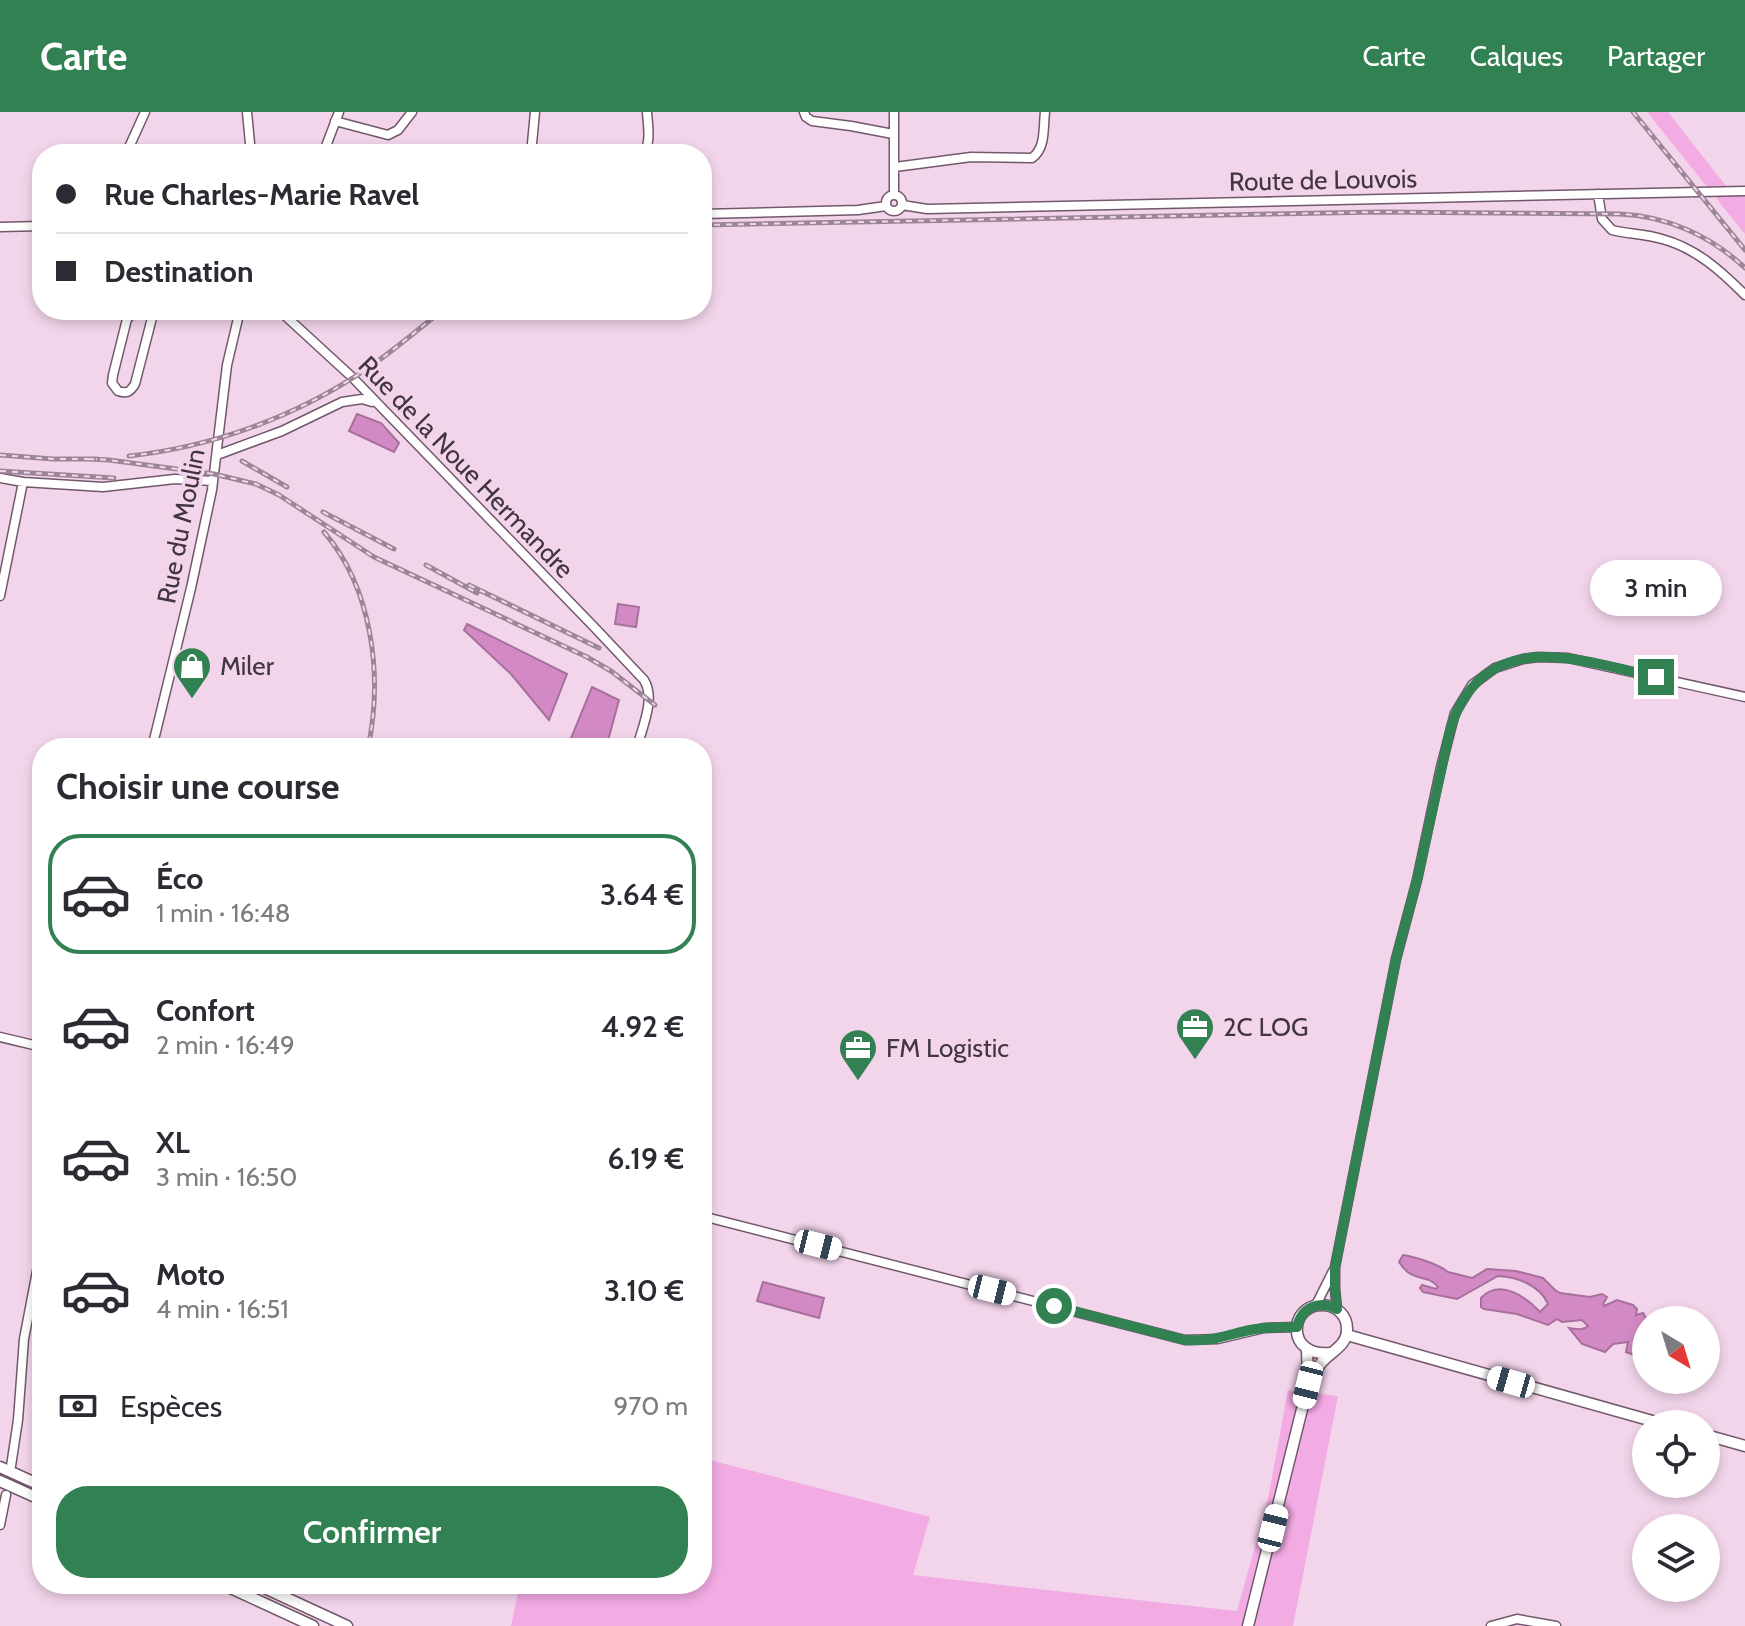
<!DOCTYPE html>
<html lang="fr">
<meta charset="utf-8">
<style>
body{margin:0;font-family:Cabin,sans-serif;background:#f7f7f7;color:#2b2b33;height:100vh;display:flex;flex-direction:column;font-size:30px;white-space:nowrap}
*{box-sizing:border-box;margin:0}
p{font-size:26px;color:#7c7c81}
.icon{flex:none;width:44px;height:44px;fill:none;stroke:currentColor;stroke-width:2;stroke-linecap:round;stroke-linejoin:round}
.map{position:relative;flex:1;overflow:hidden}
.sheet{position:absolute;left:32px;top:626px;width:680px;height:856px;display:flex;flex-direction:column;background:#fff;border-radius:32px;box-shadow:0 4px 12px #0003}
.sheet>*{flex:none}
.hud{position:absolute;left:32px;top:32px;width:680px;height:176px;border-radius:32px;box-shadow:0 4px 12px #0003;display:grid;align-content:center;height:176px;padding:0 24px;background:#fff}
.needle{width:52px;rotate:142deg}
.controls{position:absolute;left:1632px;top:1194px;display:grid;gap:16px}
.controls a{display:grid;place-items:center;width:88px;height:88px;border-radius:50%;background:#fff;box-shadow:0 4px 12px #0003;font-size:40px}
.end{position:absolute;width:36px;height:36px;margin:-18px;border:10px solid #318152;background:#fff;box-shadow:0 0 0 4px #fff}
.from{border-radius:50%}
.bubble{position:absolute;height:56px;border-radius:28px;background:#fff;box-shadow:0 4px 12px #0003;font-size:26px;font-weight:600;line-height:56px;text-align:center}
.car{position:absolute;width:24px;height:48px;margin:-24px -12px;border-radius:10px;box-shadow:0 0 6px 2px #0007;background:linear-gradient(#fff 24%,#345 0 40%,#fff 0 76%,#345 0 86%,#fff 0)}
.hud b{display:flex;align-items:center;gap:28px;height:76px;font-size:30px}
.hud b+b{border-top:2px solid #e1e1e2}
.hud i{width:20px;height:20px;background:#2b2b33}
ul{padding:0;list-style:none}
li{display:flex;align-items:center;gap:24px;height:120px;margin:0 16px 12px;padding:0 8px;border:4px solid transparent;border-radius:32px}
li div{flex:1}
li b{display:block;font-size:30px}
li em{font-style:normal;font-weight:600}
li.active{border-color:#318152}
li>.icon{width:72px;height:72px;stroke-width:1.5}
h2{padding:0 24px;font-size:36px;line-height:96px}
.pay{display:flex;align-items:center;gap:20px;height:88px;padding:0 24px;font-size:30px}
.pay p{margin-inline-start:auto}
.primary-button{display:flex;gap:16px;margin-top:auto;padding:16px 24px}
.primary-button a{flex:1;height:92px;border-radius:32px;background:#318152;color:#fff;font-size:32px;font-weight:600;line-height:92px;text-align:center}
header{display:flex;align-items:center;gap:48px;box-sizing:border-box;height:112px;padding:0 40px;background:#318152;color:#fff}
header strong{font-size:38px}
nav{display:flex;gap:44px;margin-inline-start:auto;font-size:28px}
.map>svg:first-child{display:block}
.green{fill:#f3abe4}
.water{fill:#d38ac4;stroke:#a7709c;stroke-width:2}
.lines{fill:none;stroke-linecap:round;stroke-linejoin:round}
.minor-casing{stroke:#71586c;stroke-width:11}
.major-casing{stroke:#71586c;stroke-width:13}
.minor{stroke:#fff;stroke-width:8}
.major{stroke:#fff;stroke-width:10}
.rail-casing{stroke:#9b8696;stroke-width:5}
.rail{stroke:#f3d5eb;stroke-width:2;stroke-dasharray:6;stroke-linecap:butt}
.route{stroke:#318152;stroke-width:10}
.labels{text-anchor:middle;stroke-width:7;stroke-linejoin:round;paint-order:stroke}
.street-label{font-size:26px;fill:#41353e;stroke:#f3d5eb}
.poi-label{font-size:26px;fill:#41353e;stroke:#f3d5eb;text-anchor:start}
</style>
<header>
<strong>Carte</strong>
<nav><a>Carte</a><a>Calques</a><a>Partager</a></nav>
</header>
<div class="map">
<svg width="1745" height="1514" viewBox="0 0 1745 1514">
<rect width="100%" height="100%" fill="#f3d5eb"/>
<path class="green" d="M1647 0H1668L1726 74H1745V122Z
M1288 1278 1338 1284 1293 1514H511L520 1472H702V1346L930 1405 913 1463 1237 1499 1267 1392Z"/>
<path class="water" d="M357 302 381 311 399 331 394 340 349 319Z
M618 492 639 495 636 515 615 512Z
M467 512 567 562 549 608 511 562 464 518Z
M592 575 619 588 606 636H567Z
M1403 1143C1416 1145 1438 1152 1448 1160L1472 1166 1487 1157 1516 1159 1543 1166 1555 1178 1560 1181 1590 1185 1602 1182 1607 1185 1603 1192 1604 1194 1617 1188 1633 1193 1637 1197 1636 1203 1643 1201 1647 1208 1646 1217 1638 1222V1225L1641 1226 1646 1222V1242L1634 1243 1626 1240 1628 1230 1613 1232 1605 1240 1582 1232 1569 1216C1576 1217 1583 1219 1588 1214L1582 1208 1562 1210 1557 1207 1548 1213 1517 1202 1484 1197 1481 1195V1186C1500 1166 1526 1185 1540 1200L1548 1192C1540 1173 1517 1165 1498 1164L1457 1187 1423 1180 1420 1176 1422 1173 1436 1177 1438 1175C1426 1160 1414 1173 1399 1150Z
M763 1170 824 1186 819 1206 757 1189Z"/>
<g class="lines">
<g class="minor-casing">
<path id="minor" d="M247 0 251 42
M804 0 806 5 812 9 851 14 893 22
M894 0V82
M335 9 388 23 398 18 412 0
M126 42 145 0
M323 42 339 0
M531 42 535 0
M644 42C651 29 648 14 647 0
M895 55 971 45 1032 46C1046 36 1043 16 1045 0
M1598 82 1602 107 1612 118C1628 122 1645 122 1662 127 1696 136 1721 159 1745 183
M886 91a8 8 0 1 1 16 0a8 8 0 1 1-16 0Z
M902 93 927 97 1745 79
M702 102 858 98 886 94
M0 115 42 114
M279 198 353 266 596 517 644 568C656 587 642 615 637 636
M153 202 135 199 127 207 113 263 112 271 118 279C127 282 130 280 135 272L153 202 154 198
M217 343 282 319 342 290 362 287 372 290
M0 366 23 370 103 375 175 367 213 369
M0 484 23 370
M152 636 191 476 212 378 227 253 240 198
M0 925 42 935
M702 1104 1185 1228 1218 1227 1264 1216 1297 1215
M1316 1193 1333 1159
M1337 1197 1335 1177V1155L1396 847 1417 768 1441 655 1455 601 1472 573 1495 556 1523 547 1538 545 1568 546 1745 585
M11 1354 18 1308 24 1227 42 1133
M0 1413 6 1383
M1491 1514 1517 1507 1556 1514"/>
</g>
<g class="major-casing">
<path id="major" d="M1347 1223 1663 1312
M1307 1237 1308 1271
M1706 1323 1745 1334
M0 1355 42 1374
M0 1369 42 1388
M222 1472 313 1514
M256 1472 347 1514
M1248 1514 1308 1273C1312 1266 1316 1258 1321 1251 1330 1240 1347 1234 1347 1218 1348 1187 1301 1184 1297 1214 1295 1234 1312 1243 1330 1241"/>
</g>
<use href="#minor" class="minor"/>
<use href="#major" class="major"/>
<g class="rail-casing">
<path id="rail" d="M1633 0 1745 138
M702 113 1379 100 1620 102C1667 104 1711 124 1745 156
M0 343 53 347H97
M129 344C212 335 295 305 365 258 392 240 417 218 443 198
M88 347 109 348 214 362 256 372 279 383 374 445 587 545 611 559 655 593
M242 349 287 375
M0 359 114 366
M323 400 394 437
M324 420C373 477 383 565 368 636
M426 453 477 481
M469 473 599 536"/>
</g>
<use href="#rail" class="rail"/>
</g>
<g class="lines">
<path class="route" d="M1054 1194 1185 1228C1211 1230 1226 1223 1250 1218 1266 1215 1282 1215 1297 1215 1302 1195 1319 1188 1337 1197L1335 1177V1155L1396 847 1417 768 1451 614C1487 513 1578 548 1656 565"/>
</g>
<defs>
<g id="shop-pin" transform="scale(2)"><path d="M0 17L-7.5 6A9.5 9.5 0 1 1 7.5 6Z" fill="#318152" stroke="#f3d5eb"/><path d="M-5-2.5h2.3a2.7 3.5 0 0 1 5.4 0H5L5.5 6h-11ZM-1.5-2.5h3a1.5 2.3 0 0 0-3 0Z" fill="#fff"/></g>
<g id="office-pin" transform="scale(2)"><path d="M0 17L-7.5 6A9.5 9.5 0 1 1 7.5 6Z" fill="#318152" stroke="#f3d5eb"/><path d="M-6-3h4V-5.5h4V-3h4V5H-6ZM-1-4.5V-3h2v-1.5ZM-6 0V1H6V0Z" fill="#fff"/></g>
</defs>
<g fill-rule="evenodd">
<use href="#shop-pin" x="192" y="554"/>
<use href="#office-pin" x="1195" y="915"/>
<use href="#office-pin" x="858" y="936"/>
</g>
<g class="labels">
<g class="street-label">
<text transform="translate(1323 68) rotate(-1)" y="9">Route de Louvois</text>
<text transform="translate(466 355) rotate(46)" y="9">Rue de la Noue Hermandre</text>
<text transform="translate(181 414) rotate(-79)" y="9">Rue du Moulin</text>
</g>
<g class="poi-label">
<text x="220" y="563">Miler</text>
<text x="1223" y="924">2C LOG</text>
<text x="886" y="945">FM Logistic</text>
</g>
</g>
</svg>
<div class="controls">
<a><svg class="needle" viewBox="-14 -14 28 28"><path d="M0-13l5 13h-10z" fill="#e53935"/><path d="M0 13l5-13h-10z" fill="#7c7c81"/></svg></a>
<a><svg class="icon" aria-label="locate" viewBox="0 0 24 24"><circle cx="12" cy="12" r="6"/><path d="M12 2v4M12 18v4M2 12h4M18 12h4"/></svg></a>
<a><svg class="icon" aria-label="layers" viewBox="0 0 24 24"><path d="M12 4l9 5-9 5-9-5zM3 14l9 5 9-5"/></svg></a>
</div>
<i class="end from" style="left:1054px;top:1194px"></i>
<i class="end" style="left:1656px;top:565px"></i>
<div class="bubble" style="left:1590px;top:448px;width:132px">3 min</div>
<i class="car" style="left:818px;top:1133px;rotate:104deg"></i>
<i class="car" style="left:992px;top:1178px;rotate:104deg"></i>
<i class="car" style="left:1511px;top:1270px;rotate:286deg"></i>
<i class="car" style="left:1308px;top:1273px;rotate:194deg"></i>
<i class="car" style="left:1273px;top:1416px;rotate:14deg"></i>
<div class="hud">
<b><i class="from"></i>Rue Charles-Marie Ravel</b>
<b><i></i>Destination</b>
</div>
<section class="sheet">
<h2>Choisir une course</h2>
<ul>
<li class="active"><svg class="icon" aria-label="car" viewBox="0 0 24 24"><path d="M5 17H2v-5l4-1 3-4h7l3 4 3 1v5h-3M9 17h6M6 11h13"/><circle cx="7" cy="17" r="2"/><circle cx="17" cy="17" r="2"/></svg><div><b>Éco</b><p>1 min · 16:48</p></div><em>3.64 €</em></li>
<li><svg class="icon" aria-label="car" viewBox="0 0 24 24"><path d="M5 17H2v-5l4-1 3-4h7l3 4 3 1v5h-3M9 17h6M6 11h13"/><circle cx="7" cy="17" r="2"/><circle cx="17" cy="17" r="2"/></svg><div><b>Confort</b><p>2 min · 16:49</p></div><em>4.92 €</em></li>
<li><svg class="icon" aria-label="car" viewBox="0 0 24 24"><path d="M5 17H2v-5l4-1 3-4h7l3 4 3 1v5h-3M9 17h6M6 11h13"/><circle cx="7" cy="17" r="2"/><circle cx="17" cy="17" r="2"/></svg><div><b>XL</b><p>3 min · 16:50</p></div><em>6.19 €</em></li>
<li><svg class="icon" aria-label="car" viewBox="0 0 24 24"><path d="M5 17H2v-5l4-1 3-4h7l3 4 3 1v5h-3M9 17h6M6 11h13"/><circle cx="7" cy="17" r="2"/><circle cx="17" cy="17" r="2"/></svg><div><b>Moto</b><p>4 min · 16:51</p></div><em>3.10 €</em></li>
</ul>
<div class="pay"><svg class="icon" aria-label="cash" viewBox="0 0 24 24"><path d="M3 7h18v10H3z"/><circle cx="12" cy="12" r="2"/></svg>Espèces<p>970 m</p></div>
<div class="primary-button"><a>Confirmer</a></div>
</section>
</div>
